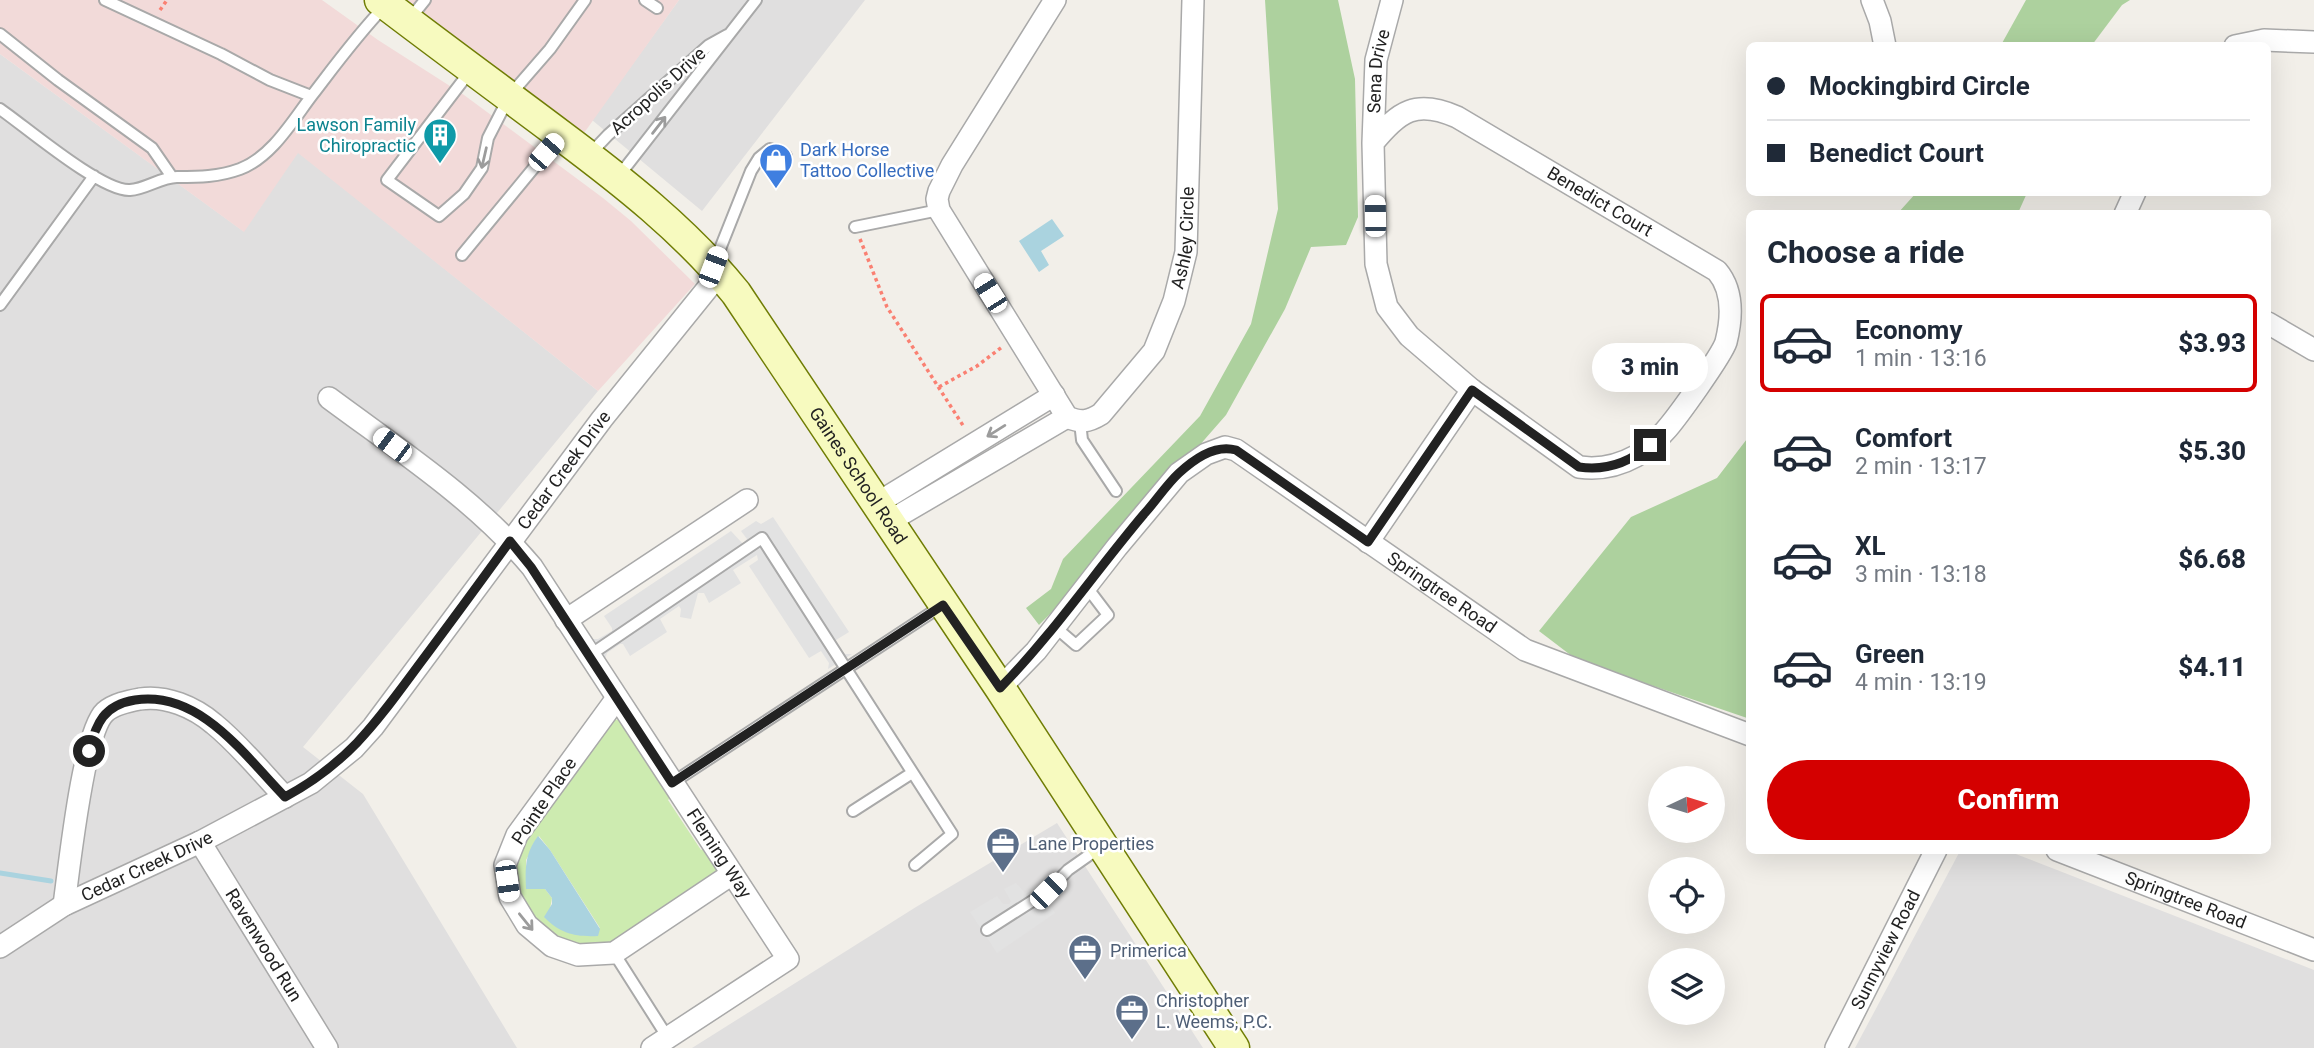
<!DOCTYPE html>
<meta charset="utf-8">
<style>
body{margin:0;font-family:Roboto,sans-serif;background:#f2f2f3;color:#1f2937;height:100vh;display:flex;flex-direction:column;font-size:26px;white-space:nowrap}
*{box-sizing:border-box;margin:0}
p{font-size:23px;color:#747a83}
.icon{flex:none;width:38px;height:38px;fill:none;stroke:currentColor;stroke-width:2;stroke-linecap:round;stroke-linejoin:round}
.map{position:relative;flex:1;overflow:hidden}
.side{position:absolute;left:1746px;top:210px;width:525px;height:644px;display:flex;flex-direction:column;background:#fff;border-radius:10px;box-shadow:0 7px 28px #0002}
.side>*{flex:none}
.hud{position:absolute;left:1746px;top:42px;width:525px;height:154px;border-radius:10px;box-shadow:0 7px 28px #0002;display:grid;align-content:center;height:154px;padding:0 21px;background:#fff}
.needle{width:46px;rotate:86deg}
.tools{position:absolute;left:1648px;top:766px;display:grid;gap:14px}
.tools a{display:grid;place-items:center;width:77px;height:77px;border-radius:50%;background:#fff;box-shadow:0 7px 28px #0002;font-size:35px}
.end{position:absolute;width:32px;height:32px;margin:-16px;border:9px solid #222;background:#fff;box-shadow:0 0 0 4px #fff}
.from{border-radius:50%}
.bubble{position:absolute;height:49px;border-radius:24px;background:#fff;box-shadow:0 7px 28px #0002;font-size:23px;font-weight:800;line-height:49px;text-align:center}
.car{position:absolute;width:21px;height:42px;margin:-21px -10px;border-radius:9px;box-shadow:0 0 5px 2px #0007;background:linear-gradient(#fff 24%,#345 0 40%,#fff 0 76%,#345 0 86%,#fff 0)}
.hud b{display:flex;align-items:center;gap:24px;height:66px;font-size:26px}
.hud b+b{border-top:2px solid #e0e1e3}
.hud i{width:18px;height:18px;background:#1f2937}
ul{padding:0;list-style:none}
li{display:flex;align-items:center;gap:21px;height:98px;margin:0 14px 10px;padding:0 7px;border:4px solid transparent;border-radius:10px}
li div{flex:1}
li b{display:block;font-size:26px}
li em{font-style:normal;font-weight:800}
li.current{border-color:#d40000}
li>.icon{width:63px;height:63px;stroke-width:1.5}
h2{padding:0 21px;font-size:32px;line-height:84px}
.primary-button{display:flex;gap:14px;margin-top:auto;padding:14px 21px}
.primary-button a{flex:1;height:80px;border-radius:42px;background:#d40000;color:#fff;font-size:28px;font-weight:800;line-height:80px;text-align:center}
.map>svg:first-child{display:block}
.residential{fill:#e0dfdf}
.commercial{fill:#f2dad9}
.grass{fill:#cdebb0;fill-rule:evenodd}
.forest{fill:#add19e}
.parking{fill:#e2e2e2}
.water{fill:#aad3df}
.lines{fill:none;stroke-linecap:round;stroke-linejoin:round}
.stream{stroke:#aad3df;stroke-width:5}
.service-casing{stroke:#a9a9a9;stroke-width:14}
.minor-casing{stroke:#a9a9a9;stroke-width:24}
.secondary-casing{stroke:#707d05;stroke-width:33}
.path{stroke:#fa8072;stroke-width:3.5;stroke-dasharray:3.5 3.5;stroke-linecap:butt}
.service{stroke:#fff;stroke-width:10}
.minor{stroke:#fff;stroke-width:21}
.secondary{stroke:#f7fabf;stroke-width:30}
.oneway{stroke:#9c9c9c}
.route{stroke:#222;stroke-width:9}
.labels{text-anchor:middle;stroke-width:5;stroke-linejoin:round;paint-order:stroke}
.street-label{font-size:18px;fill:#222;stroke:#fff}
.culture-label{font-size:18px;fill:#0d838f;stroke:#fff;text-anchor:end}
.shop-label{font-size:18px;fill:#366cbe;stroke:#fff;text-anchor:start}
.service-label{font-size:18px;fill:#4e5e75;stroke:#fff;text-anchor:start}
</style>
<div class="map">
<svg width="2314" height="1048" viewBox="0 0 2314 1048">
<rect width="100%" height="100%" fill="#f2efe9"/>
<path class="residential" d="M679 0H865L702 211 592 120Z
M0 54 243 231 298 152 598 391 303 747 363 794 517 1048H0Z
M1057 823 1203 1048H692L916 907Z
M1960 851H2008L2314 970V1048H1855Z"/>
<path class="commercial" d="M0 0H322L378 40 464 95 603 198 631 221 695 284 598 391 298 153 244 232 0 54Z
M406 0H679L584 133Z"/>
<path class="grass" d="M614 719 621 721 671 797 668 800 701 850 705 848 719 871 623 940 601 948 558 942 522 906 514 869 519 845ZM539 836 550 850 600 928 550 909 552 898 545 889H526V860Z"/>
<path class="forest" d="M1265 0H1338L1355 79 1358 217 1346 245 1311 247 1285 309 1226 415 1067 597 1039 625 1026 608 1051 589 1063 559 1200 416 1251 324 1278 209Z
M2026 0H2130L2122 5 2092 45H2001Z
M1916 193V192L2027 193 2018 213H1898Z
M1750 435V719L1577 660 1539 631 1631 517 1717 478Z"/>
<path class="parking" d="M773 517 849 632 836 640V643L845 654H852L828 669 829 663 821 651 809 658 749 566 758 560 757 555 733 570 741 583 709 603 704 593H698L691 619 680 617 681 609 679 606 660 619 667 632 630 656 623 644H620L607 653 604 662 592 639H598L612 631V628L604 616 731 531 743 544 747 539 741 531 756 521 761 524Z
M1016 883 1025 893 1039 884 1055 913 997 953 970 912 997 896 1003 904H1009L1011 901 1004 889Z"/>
<path class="water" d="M1052 219 1064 236 1041 251 1049 265 1039 272 1019 241Z
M538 836 550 850 600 929 598 936C575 937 561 934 544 917L552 904V898L545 889H526C525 869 525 853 538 836Z"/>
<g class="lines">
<path class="stream" d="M0 873 51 881"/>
<g class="service-casing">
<path id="service" d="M105 0 221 54 270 80 311 96
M645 0 657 8
M409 20 425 0
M0 34 58 80 152 148 172 177
M471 70 387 180 439 216 464 194 482 168 488 138 510 95 550 49 585 0
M0 109C26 127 102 192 130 190 146 189 161 177 177 177 199 177 218 177 240 169 272 157 293 120 313 94 336 64 358 34 384 7
M589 155 608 135 709 45 727 35
M618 177 756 0
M855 227 939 210
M462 255 560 136
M714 264 751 171 759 158 770 149 786 156
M0 305 94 176
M1080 422 1082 440 1116 491
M1055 627 1076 645 1108 615 1086 586
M590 655 762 538 952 834 915 865
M672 783 943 605
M853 811 912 773
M987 930 1048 891 1068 870 1102 846
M614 953 668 1038"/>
</g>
<g class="minor-casing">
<g id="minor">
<path id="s1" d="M1055 0 952 165 939 191 937 199 939 210 1067 417C1081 423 1088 422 1101 414L1154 351 1174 301 1186 252 1193 0"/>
<path d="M1872 0 1880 21 1885 46"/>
<path d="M2235 46 2264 40 2314 42"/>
<path id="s2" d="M1373 143C1399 111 1416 99 1457 117L1717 271C1734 291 1732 318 1726 342 1722 355 1676 419 1665 431 1657 440 1646 451 1636 456 1618 466 1600 470 1579 467L1472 390 1409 336 1387 307 1376 264 1373 143 1376 60 1392 0"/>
<path d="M2125 214 2135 192"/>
<path d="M2268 323 2314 350"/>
<path id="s3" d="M329 398C399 450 476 500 532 567L788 959 652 1048"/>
<path d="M876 504 1054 395"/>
<path d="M888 522 1067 417"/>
<path d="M1368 542 1472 390"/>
<path d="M566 620 747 500"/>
<path id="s4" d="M1000 688 1036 651 1117 547 1179 473 1206 454 1225 447 1236 450 1525 650 1750 735"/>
<path d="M617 698 517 835 505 865 510 897 527 925 552 946 578 955 614 953 732 874"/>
<path id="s5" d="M200 842 327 1048"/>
<path id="s6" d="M2057 850 2314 950"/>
<path d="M64 905C69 870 83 732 105 712 114 704 129 701 140 699 166 695 194 707 214 724 240 745 262 773 285 797"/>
<path id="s7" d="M0 947 64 905 200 842 311 783 354 748 373 727 602 419 720 273"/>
<path id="s8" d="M1836 1048 1936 850"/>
</g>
</g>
<g class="secondary-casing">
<g id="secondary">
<path id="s9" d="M380 0C439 45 499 89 559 134 622 181 686 231 736 293L1000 688 1234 1048"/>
</g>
</g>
<path class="path" d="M160 10 167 0
M860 239 887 307 964 427
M939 387 977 366 1002 347"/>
<use href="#service" class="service"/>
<use href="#minor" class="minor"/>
<use href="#secondary" class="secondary"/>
</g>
<defs><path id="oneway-shaft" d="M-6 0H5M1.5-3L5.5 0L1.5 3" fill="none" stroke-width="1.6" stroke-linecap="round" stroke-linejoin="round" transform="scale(1.75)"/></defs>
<g class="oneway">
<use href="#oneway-shaft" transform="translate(659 125) rotate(-52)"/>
<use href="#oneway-shaft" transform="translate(484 158) rotate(103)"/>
<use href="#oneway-shaft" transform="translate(996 431) rotate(148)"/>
<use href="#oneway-shaft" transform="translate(526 922) rotate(51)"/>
</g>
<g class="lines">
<path class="route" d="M89 751C96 723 104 705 135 700 200 690 245 756 285 797 350 762 378 720 421 662 451 622 481 581 510 541L531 567 672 783 943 605 1000 688C1053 634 1095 572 1144 514 1156 501 1166 485 1179 473 1194 459 1215 444 1236 450L1368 542 1472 390 1579 467C1606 471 1630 462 1650 445"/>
</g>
<defs>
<g id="building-pin" transform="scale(1.75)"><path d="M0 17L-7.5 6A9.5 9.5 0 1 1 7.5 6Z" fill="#0f9aa8" stroke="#fff"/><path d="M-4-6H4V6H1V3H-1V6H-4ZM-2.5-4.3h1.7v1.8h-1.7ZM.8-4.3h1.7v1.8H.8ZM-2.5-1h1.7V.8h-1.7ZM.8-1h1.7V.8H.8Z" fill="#fff"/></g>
<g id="shop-pin" transform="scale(1.75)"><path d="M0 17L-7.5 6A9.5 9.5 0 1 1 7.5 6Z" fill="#3f7fe0" stroke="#fff"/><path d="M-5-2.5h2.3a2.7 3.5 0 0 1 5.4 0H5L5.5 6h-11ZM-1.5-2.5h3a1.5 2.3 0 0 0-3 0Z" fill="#fff"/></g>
<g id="office-pin" transform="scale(1.75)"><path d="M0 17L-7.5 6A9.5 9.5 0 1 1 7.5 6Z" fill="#5c6f8a" stroke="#fff"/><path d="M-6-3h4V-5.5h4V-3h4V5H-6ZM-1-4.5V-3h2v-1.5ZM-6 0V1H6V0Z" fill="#fff"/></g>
</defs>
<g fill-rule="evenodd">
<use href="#building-pin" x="440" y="135"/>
<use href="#shop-pin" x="776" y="160"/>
<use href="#office-pin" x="1003" y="844"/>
<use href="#office-pin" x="1085" y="951"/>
<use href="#office-pin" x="1132" y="1011"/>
</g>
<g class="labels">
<g class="street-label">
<text dy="6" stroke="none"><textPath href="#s2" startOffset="1169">Sena Drive</textPath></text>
<text transform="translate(658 91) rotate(-42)" y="6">Acropolis Drive</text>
<text dy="6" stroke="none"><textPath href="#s2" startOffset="264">Benedict Court</textPath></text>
<text dy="6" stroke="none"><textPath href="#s1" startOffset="723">Ashley Circle</textPath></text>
<text dy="6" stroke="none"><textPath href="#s7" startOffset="756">Cedar Creek Drive</textPath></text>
<text dy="6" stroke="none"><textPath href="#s9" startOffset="682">Gaines School Road</textPath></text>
<text dy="6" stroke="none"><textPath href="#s4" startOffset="595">Springtree Road</textPath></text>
<text transform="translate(544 801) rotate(-56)" y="6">Pointe Place</text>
<text dy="6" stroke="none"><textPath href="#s3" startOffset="607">Fleming Way</textPath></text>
<text dy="6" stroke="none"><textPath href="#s7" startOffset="168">Cedar Creek Drive</textPath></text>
<text dy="6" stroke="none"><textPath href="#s6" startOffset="138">Springtree Road</textPath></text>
<text dy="6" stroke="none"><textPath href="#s5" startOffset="121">Ravenwood Run</textPath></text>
<text dy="6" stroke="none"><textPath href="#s8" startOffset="110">Sunnyview Road</textPath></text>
</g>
<g class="culture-label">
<text x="416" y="131">Lawson Family<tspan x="416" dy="21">Chiropractic</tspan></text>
</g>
<g class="shop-label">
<text x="800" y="156">Dark Horse<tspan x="800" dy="21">Tattoo Collective</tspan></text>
</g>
<g class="service-label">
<text x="1028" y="850">Lane Properties</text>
<text x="1110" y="957">Primerica</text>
<text x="1156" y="1007">Christopher<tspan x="1156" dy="21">L. Weems, P.C.</tspan></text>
</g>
</g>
</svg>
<div class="tools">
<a><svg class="needle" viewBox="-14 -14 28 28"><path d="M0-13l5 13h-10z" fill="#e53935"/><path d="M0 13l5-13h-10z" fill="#747a83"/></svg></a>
<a><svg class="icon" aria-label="locate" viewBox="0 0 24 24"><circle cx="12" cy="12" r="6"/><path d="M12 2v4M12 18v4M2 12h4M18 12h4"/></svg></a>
<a><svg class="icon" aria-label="layers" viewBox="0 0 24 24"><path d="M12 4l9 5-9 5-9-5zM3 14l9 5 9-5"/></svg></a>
</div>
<i class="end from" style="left:89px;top:751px"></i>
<i class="end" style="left:1650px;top:445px"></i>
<div class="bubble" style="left:1592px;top:343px;width:116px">3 min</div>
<i class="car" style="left:546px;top:152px;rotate:41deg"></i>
<i class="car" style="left:1375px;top:216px;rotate:359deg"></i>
<i class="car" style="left:713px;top:267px;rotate:21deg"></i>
<i class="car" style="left:990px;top:293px;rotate:328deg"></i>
<i class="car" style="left:392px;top:445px;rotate:307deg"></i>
<i class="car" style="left:507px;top:881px;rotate:172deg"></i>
<i class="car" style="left:1048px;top:891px;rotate:45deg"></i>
<div class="hud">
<b><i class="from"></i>Mockingbird Circle</b>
<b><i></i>Benedict Court</b>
</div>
<section class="side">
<h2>Choose a ride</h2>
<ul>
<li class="current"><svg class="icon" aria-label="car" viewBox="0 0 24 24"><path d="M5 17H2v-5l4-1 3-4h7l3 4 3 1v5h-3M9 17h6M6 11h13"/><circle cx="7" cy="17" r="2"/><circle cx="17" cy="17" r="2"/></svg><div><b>Economy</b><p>1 min · 13:16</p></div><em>$3.93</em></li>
<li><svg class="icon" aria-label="car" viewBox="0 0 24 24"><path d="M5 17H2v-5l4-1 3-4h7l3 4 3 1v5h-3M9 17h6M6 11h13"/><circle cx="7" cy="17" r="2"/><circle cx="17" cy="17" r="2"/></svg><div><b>Comfort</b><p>2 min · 13:17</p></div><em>$5.30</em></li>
<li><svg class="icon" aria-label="car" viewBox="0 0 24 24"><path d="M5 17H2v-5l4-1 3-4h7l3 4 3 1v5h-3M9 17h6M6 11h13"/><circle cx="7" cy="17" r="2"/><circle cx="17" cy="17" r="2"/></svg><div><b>XL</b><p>3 min · 13:18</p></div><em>$6.68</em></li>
<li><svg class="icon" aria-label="car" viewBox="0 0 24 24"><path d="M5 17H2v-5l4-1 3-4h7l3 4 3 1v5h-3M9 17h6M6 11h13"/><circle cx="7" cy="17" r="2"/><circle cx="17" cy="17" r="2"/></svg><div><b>Green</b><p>4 min · 13:19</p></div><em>$4.11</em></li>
</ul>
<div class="primary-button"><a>Confirm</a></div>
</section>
</div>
